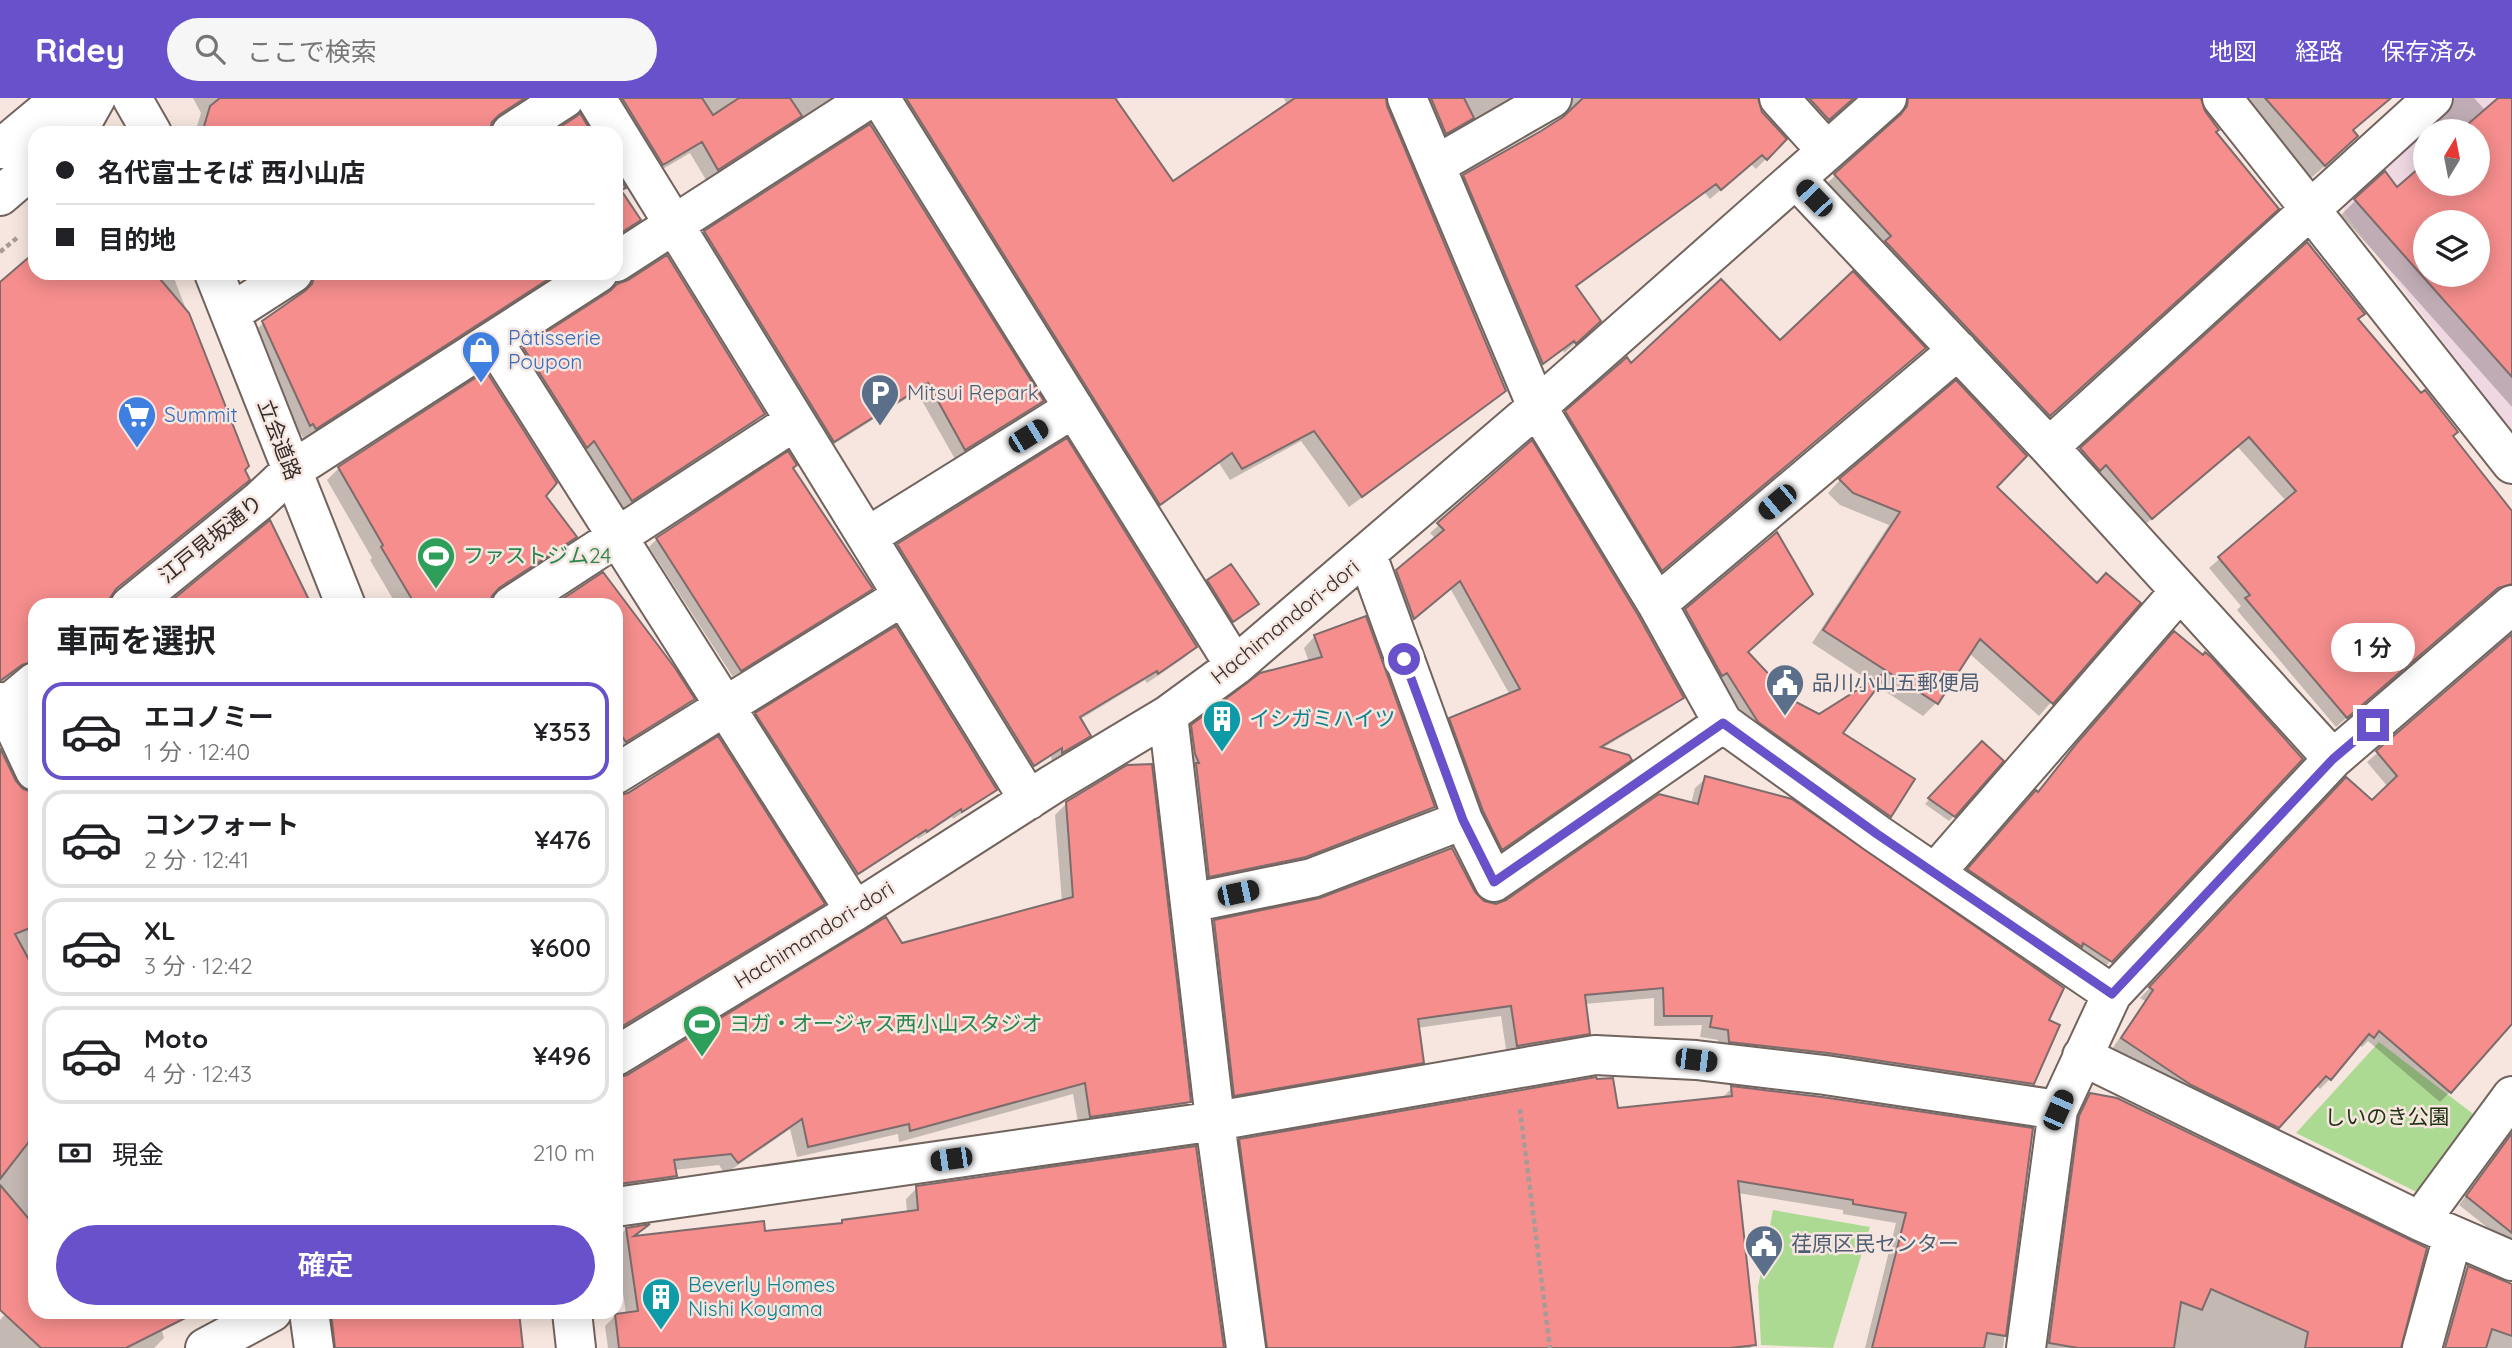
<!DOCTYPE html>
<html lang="ja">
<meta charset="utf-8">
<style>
body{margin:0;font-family:Quicksand,"Noto Sans JP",sans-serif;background:#f6f6f6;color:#202124;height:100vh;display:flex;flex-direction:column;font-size:26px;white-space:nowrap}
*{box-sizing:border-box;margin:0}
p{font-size:23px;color:#757577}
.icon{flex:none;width:38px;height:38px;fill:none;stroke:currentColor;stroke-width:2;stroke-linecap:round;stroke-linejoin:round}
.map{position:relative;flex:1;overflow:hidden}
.sheet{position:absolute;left:28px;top:500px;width:595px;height:721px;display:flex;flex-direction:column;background:#fff;border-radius:21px;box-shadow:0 4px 18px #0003}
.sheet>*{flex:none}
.banner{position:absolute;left:28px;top:28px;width:595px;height:154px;border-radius:21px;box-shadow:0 4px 18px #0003;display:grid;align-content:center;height:154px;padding:0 28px;background:#fff}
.needle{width:46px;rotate:10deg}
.tools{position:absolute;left:2413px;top:21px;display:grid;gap:14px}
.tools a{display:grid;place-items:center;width:77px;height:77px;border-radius:50%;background:#fff;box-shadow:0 4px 18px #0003;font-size:35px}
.end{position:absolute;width:32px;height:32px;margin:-16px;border:9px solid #6851cb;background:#fff;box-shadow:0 0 0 4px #fff}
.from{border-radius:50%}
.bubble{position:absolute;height:49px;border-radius:24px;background:#fff;box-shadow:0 4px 18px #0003;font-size:23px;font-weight:600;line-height:49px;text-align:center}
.car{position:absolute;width:21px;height:42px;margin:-21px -10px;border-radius:9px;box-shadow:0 0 5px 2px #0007;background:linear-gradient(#222 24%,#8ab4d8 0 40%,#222 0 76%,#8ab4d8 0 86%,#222 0)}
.banner b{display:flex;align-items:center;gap:24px;height:66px;font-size:26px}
.banner b+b{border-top:2px solid #e0e0e0}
.banner i{width:18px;height:18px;background:#202124}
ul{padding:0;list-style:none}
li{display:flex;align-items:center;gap:21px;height:98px;margin:0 14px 10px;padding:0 14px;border:4px solid #e0e0e0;border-radius:21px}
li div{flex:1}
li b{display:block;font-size:26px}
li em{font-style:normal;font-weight:600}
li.on{border-color:#6851cb}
li>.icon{width:63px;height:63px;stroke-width:1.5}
h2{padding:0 28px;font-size:32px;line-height:84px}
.pay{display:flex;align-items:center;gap:18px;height:77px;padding:0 28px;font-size:26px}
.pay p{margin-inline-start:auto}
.primary-button{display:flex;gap:14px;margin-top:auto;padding:14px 28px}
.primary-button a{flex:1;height:80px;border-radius:42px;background:#6851cb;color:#fff;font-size:28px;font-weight:600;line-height:80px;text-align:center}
header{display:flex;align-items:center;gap:42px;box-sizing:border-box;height:98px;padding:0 35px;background:#6851cb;color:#fff}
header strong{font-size:33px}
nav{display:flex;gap:38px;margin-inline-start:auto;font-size:24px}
.search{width:490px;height:63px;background:#f6f6f6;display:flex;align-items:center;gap:18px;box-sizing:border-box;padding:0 24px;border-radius:38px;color:#757577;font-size:26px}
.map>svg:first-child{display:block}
.education{fill:#f0d8e3;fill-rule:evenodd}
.green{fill:#adda93}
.shadow{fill:#0003;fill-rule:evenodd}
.building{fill:#f58e8d;stroke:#7c6c6b;stroke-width:2;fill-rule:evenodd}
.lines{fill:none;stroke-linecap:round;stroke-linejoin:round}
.minor-casing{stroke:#71635d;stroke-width:42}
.path{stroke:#a79b96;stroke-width:4.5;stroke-dasharray:5 3.5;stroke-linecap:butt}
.minor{stroke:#fff;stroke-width:38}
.route{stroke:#6851cb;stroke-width:9}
.labels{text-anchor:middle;stroke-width:5;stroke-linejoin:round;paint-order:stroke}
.shop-label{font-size:21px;fill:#366cbe;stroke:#f6e6df;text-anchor:start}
.service-label{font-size:21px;fill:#4e5e75;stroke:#f6e6df;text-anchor:start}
.street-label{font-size:21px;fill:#322c2a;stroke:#f6e6df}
.leisure-label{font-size:21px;fill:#27864d;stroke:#f6e6df;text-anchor:start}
.culture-label{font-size:21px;fill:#0d838f;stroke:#f6e6df;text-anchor:start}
.park-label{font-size:21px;fill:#1d3210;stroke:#f6e6df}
</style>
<header>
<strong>Ridey</strong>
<div class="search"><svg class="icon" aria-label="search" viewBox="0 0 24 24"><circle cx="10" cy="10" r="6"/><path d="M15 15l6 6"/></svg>ここで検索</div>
<nav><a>地図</a><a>経路</a><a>保存済み</a></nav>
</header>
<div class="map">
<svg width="2512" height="1250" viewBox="0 0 2512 1250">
<rect width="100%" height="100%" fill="#f6e6df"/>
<path class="education" d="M2455 0H2512V334L2344 114 2345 96ZM2426 33H2478V86H2426ZM2426 124H2478V177H2426Z"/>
<path class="green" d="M2379 944 2485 1025 2429 1100 2296 1035Z
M1773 1112 1870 1129 1833 1250 1761 1247 1758 1189Z"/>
<path class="shadow" d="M193 0H529L490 25 488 35H195L201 15Z
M603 0H834L706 82 690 55 651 78Z
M887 0H1119L1115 3 1172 85 1287 7 1284 0H1379L1504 292 1492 304 1349 409 1301 343 1230 382 1219 365 1148 417Z
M1416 0H1513L1435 45Z
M1561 0H1752L1761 15 1785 41 1756 71 1751 66 1710 101 1705 95 1575 190 1589 233 1564 255 1563 252 1532 275 1454 88 1464 78 1561 22 1564 12Z
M1781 0H1853L1813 35Z
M1889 0H2199L2214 35 2262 125 2035 331 1821 91 1894 22V10Z
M2224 0H2391L2352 33 2342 53 2310 81Z
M2435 0H2474L2486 13 2501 0H2512V309L2341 117 2356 102 2397 92 2426 86H2478V33H2432L2440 22V10ZM2426 124H2478V177H2426Z
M870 28 1041 303 1031 313 955 361 917 294 823 353 695 145 705 135Z
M616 77 620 93 638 122 616 140Z
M2306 147 2356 222 2512 416V498L2497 495 2486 500 2336 629 2237 512 2241 508 2209 470 2286 403 2237 348 2141 430 2071 362Z
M35 156V175H172L247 368 234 395 111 496 35 508V581L16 575 0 585V186Z
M300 175H562L304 341 301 336 298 339 251 237 263 225 301 198 304 187Z
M609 196 763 316 754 325 622 411 584 351 515 260 524 251Z
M1780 245 1913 261 1651 482 1556 325 1566 315 1631 267Z
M339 370 544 398 574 439 563 451 490 498 488 508H397L370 462 372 460 327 382Z
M791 370 871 491 863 498 733 579 649 449 657 441Z
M1840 382 1995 389 2097 487 2138 505 2039 618 1969 555 1936 605 1923 618 1877 588 1840 636 1889 718 1879 729 1748 634 1675 523 1686 512 1746 555 1793 605 1820 618 1873 585 1812 545 1889 427 1840 407 1828 395Z
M1439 427 1682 600 1673 608 1601 651 1629 662 1621 670 1493 759 1441 630 1450 621 1510 597 1450 490 1405 528 1388 482 1436 441 1430 435Z
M898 448 1195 549 1184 560 1147 585 1145 582 1079 622 1089 637 1078 648 1052 664 1051 658 1022 677 887 458Z
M602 477 692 601 681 613 616 653V508Z
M1208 483 1257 506 1228 528 1203 488Z
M1315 538 1433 709 1422 720 1293 770 1198 789 1181 640 1192 628 1309 564 1304 550Z
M2512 538V923L2450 994 2440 1004 2368 943 2362 949 2359 946 2330 981 2320 991 2315 987 2267 1039 2180 997 2112 951 2145 903 2140 900 2336 692 2372 704 2388 689 2367 664Z
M35 615V662L20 630Z
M756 617 995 691 986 700 953 721 952 719 918 741 917 739 849 783 748 625Z
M1982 645 1954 718 1949 723 1925 706Z
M0 654 14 684 22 693 35 696V954L0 971Z
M2301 661 2102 872 1960 780 2028 703 2037 695Z
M1706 680 2047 923 2032 985 2022 996 1719 954 1718 942 1700 939 1702 927 1654 928V900L1584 906 1588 935 1578 946 1507 958 1501 918 1417 930 1422 964 1411 974 1224 1007 1204 835 1215 824 1473 795 1483 805 1496 808 1691 706 1695 690Z
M616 700 822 806 811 817 616 936Z
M1067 705 1189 1004 1177 1016 1079 1030 1073 996 899 1044 898 1036 797 1059 790 1031 725 1076 719 1067 674 1072 675 1078 663 1089 616 1096V981L628 978 902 847 1062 804 1055 717Z
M1732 990 2031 1032 2003 1250H1865L1896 1125 1843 1116V1112L1738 1095 1754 1246 1750 1250H1256L1229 1054 1240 1043 1616 1012 1721 1001Z
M2090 997 2399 1250H2040L2069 1031 2079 1008Z
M0 1009 35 1029V1214H199L162 1233 164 1240 154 1250H0V1222L19 1200 0 1186Z
M2512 1035V1149L2459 1107Z
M917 1090 1222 1250H608L605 1228 615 1218 626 1216 616 1145V1142L626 1131 645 1129 635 1139 763 1135 839 1127 843 1124 907 1115 906 1101Z
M2468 1170 2512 1189V1250H2438L2457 1180Z
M314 1214H523V1218L518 1223 522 1250H322Z"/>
<path class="building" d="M220 0H525L499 17 492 24 489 35H202L210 8Z
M622 0H702L713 17 739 0H790L802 18 718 72 702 44 663 67Z
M906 0H1115L1173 83 1295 0H1386L1387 8 1506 293 1362 399 1314 333 1242 371 1232 355 1160 407Z
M1431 0H1464L1474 20 1446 36Z
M1583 0H1758L1762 14 1787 41 1767 62 1762 57 1721 92 1716 86 1576 188 1601 223 1576 246 1574 243 1543 266 1463 77 1541 33 1563 19Z
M1809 0H1854L1829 22Z
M1908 0H2201L2205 13 2219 32 2216 34 2279 111 2050 318 1885 143 1891 138 1834 76 1901 16 1907 8Z
M2265 0H2391L2353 32 2358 38 2325 68Z
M2498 0H2512V279L2354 101 2385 73 2397 89 2426 64V86H2478V33H2460ZM2426 124H2478V177H2426Z
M580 15 592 35H551L577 18Z
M870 26 1044 303 965 352 928 285 834 344 704 133Z
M616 74 626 90 621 92 641 122 616 138Z
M2307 144 2365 216 2358 221 2421 295 2425 292 2458 334 2453 338 2512 413V486L2498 490 2347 620 2245 500 2250 497 2218 459 2296 393 2249 339 2152 421 2106 367 2100 373 2080 350Z
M35 154V175H155L189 215 249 368 245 372 250 382 116 491 110 500 109 508H35V563L22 567 0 583V184Z
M667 157 765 316 632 403 594 343 587 350 523 249 610 193 617 186 628 182Z
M1853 173 1926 250 1662 473 1565 313 1627 259 1631 265 1721 181 1780 242Z
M315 175H558L316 331 313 326 310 328 262 223 305 193 312 186Z
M486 273 557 385 546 398 577 439 499 490 492 498 489 508H416L381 449 383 447 338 369Z
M1956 282 2027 358 1997 389 2097 485 2106 475 2141 505 2053 606 1980 541 1938 606 1823 532 1900 414 1853 395 1839 381Z
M1067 340 1197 549 1158 576 1157 573 1080 619 1091 638 1062 655V650L1034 668 897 446Z
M1532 342 1638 517 1684 600 1601 649 1629 657 1632 662 1502 752 1483 713 1449 620 1520 591 1460 483 1414 521 1396 472 1444 432 1437 425Z
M788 353 797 367 793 370 873 491 741 573 656 440Z
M270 422 312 508H165Z
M1777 434 1813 496 1748 554 1794 603 1819 616 1884 575 1886 578 1843 635 1915 681 1891 719 1758 624 1727 575 1722 578 1685 511Z
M1231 466 1259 506 1233 524 1207 482Z
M603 474 675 570 695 601 626 644 616 630V508H552Z
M1366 518 1435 709 1306 759 1209 779 1196 665H1199L1195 656 1191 627 1260 575 1322 559 1314 537Z
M896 528 997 692 962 714 961 711 927 734 926 732 858 776 755 615Z
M2174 533 2203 557 2205 554 2212 560 2303 661 2112 864 2083 845 2082 849 1967 771 2036 692 2038 694 2077 645Z
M2512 536V926L2451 995 2379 933 2374 940 2369 936 2331 982 2326 978 2279 1030 2191 987 2121 940 2153 892 2149 889 2346 679 2372 702 2397 678 2376 653Z
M718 638 825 806 616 932V698L628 695Z
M1982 643 2004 663 1955 719 1928 700Z
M0 650 16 683 23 691 35 695V828L15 836 35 873V1036L0 1081Z
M1152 666 1191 1004 1090 1019 1085 985 910 1033 909 1026 808 1049 802 1021 738 1065 731 1056 674 1062 677 1078 619 1086 616 1065V980L627 977 886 819 902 845 1073 799 1066 704 1127 667Z
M1705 678 1792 701 2064 890 2049 922 2060 927 2034 986 1828 955 1729 944 1728 932 1710 929 1712 918H1664L1663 890 1585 897 1590 936 1517 948 1511 908 1418 921 1424 965 1234 998 1214 822 1320 800 1452 750 1475 794 1484 803 1496 806 1506 802 1659 696 1698 706Z
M1596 979 1597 981 1613 980 1618 1010 1732 998 1731 988 1822 999 2033 1030 2006 1238 1987 1235 1984 1250H1872L1906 1115 1853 1106V1102L1738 1083 1756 1247 1730 1250H1267L1239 1041Z
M2090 995 2117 1000 2427 1150 2401 1250H2305L2308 1234 2211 1191 2202 1212 2181 1204 2174 1250H2078L2049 1245 2079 1018Z
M2512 1035V1135L2466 1098Z
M1196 1048 1224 1250H619L615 1216 638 1213 626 1130 650 1126 634 1138 764 1123 765 1133 842 1125V1122L918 1112 916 1088Z
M0 1087 35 1128V1214H197L126 1250H41L0 1212Z
M2468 1168 2512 1186V1238L2492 1231 2486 1250H2445Z
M331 1214H519L523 1250H335Z"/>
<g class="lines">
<g class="minor-casing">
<path id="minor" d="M132 0 152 35
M596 0 1029 702
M880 0 1235 568
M1407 0 1537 309 1657 506 1723 625 1877 736 2112 896
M1779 0 1827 53
M2222 0 2512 366
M72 35 82 25 96 0
M511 35 565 0
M0 51 60 1 80 0
M1436 67 1552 0
M1796 81 2049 349 2333 661
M0 98 35 68
M616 164 870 0
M214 175 346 508
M231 215 293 175
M493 243 855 813
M2049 349 2433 0
M867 439 1074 310
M1367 457 1463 722 1494 784 1723 625
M1657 506 1958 252
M130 508 259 403 291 373 598 175
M511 508 795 323
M0 604 5 609 35 673
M0 613 35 584
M1168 617 1217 1039 1246 1250
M616 676 903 498
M1935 775 2180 493
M1190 805 1312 780 1463 722
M616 958 855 813 1053 686 1168 617 1235 568 1537 309 1887 0
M2082 958 2420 1123 2512 1163
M616 1109 1216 1023 1595 957 1696 962 1825 977 2058 1012
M2420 1123 2512 998
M309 1214 314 1250
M572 1214 576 1250
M205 1250 272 1214
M2026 1250 2058 1012 2112 896 2333 661 2512 507
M2422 1250 2453 1138"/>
</g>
<path class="path" d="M0 154 18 139
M1520 1011 1550 1250"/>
<use href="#minor" class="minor"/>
</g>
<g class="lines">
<path class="route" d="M1404 561 1463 722 1494 784 1723 625 1877 736 2112 896 2333 661 2373 627"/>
</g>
<defs>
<g id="shop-pin" transform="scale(2.0125)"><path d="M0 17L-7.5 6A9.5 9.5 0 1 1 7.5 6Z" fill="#3f7fe0" stroke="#f6e6df"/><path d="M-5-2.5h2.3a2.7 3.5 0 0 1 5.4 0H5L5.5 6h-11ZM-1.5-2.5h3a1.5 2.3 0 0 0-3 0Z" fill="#fff"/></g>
<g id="parking-pin" transform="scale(2.0125)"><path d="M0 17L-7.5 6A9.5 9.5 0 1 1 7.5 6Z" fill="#5c6f8a" stroke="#f6e6df"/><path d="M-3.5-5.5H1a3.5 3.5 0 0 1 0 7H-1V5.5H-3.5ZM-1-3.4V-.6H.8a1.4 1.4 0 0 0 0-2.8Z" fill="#fff"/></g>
<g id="supermarket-pin" transform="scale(2.0125)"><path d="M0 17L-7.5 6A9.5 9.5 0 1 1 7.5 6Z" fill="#3f7fe0" stroke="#f6e6df"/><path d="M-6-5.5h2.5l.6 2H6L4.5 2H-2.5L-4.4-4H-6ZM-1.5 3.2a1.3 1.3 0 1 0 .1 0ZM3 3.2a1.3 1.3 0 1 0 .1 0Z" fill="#fff"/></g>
<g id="stadium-pin" transform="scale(2.0125)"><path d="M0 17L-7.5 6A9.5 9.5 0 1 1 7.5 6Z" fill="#2e9e5b" stroke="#f6e6df"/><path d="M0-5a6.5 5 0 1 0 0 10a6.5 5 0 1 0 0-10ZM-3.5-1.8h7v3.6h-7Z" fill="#fff"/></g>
<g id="civic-pin" transform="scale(2.0125)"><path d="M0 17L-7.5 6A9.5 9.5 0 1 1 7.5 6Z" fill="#5c6f8a" stroke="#f6e6df"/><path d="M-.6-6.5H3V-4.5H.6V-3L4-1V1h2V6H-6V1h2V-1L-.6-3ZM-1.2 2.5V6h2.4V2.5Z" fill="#fff"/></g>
<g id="building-pin" transform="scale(2.0125)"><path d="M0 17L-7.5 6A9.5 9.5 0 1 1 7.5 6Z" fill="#0f9aa8" stroke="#f6e6df"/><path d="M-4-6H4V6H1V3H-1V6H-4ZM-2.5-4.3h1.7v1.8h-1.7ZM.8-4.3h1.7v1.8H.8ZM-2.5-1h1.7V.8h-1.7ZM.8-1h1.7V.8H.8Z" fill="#fff"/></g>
</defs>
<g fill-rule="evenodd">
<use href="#shop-pin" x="481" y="252"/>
<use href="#parking-pin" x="880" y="295"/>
<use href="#supermarket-pin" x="137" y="317"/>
<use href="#stadium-pin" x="436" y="458"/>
<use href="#civic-pin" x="1785" y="585"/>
<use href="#building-pin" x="1222" y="621"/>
<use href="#stadium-pin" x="702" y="926"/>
<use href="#civic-pin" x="1764" y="1146"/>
<use href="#building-pin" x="661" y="1199"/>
</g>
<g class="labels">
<g class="shop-label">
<text x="508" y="247">Pâtisserie<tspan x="508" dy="24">Poupon</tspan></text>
<text x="164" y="324">Summit</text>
</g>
<g class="service-label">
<text x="907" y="302">Mitsui Repark</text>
<text x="1812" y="592">品川小山五郵便局</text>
<text x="1791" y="1153">荏原区民センター</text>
</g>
<g class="street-label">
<text transform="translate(279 342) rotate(69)" y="7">立会道路</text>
<text transform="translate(211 441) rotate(-39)" y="7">江戸見坂通り</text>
<text transform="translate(1285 524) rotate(-39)" y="7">Hachimandori-dori</text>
<text transform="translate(814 837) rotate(-32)" y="7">Hachimandori-dori</text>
</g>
<g class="leisure-label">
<text x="463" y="465">ファストジム24</text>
<text x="729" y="933">ヨガ・オージャス西小山スタジオ</text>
</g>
<g class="culture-label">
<text x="1249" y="628">イシガミハイツ</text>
<text x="688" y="1194">Beverly Homes<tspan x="688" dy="24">Nishi Koyama</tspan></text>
</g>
<g class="park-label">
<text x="2387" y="1026">しいのき公園</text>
</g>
</g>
</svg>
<div class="tools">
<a><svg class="needle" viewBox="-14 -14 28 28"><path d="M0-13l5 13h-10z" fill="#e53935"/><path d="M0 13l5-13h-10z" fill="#757577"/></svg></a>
<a><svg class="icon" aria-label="layers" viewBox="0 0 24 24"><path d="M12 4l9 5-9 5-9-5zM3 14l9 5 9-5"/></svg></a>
</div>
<i class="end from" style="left:1404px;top:561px"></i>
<i class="end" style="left:2373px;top:627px"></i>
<div class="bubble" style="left:2331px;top:525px;width:84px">1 分</div>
<i class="car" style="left:1814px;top:100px;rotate:316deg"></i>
<i class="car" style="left:1028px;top:338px;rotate:58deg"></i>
<i class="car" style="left:1777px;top:404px;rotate:230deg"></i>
<i class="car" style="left:1238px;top:795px;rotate:78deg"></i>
<i class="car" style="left:1696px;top:962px;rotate:97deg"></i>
<i class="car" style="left:2058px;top:1012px;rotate:24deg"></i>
<i class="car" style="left:951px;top:1061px;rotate:262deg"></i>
<div class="banner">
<b><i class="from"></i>名代富士そば 西小山店</b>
<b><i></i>目的地</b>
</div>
<section class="sheet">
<h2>車両を選択</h2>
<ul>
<li class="on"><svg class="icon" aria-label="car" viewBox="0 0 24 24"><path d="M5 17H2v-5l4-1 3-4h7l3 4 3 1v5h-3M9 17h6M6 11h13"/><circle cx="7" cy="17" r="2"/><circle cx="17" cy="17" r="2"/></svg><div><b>エコノミー</b><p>1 分 · 12:40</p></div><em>¥353</em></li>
<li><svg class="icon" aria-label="car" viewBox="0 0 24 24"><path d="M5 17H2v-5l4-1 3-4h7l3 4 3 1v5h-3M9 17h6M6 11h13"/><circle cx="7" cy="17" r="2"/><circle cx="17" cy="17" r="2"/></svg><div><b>コンフォート</b><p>2 分 · 12:41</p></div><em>¥476</em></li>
<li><svg class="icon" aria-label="car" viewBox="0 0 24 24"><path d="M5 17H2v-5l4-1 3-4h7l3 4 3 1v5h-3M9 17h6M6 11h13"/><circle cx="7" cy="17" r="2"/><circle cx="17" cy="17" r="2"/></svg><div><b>XL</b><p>3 分 · 12:42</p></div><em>¥600</em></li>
<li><svg class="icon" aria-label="car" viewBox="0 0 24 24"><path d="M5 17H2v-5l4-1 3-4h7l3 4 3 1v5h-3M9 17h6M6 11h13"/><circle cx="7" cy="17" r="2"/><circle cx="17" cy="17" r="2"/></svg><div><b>Moto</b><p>4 分 · 12:43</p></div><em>¥496</em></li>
</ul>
<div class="pay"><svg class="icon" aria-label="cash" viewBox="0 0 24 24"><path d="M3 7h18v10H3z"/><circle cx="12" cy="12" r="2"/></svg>現金<p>210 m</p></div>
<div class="primary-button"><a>確定</a></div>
</section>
</div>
